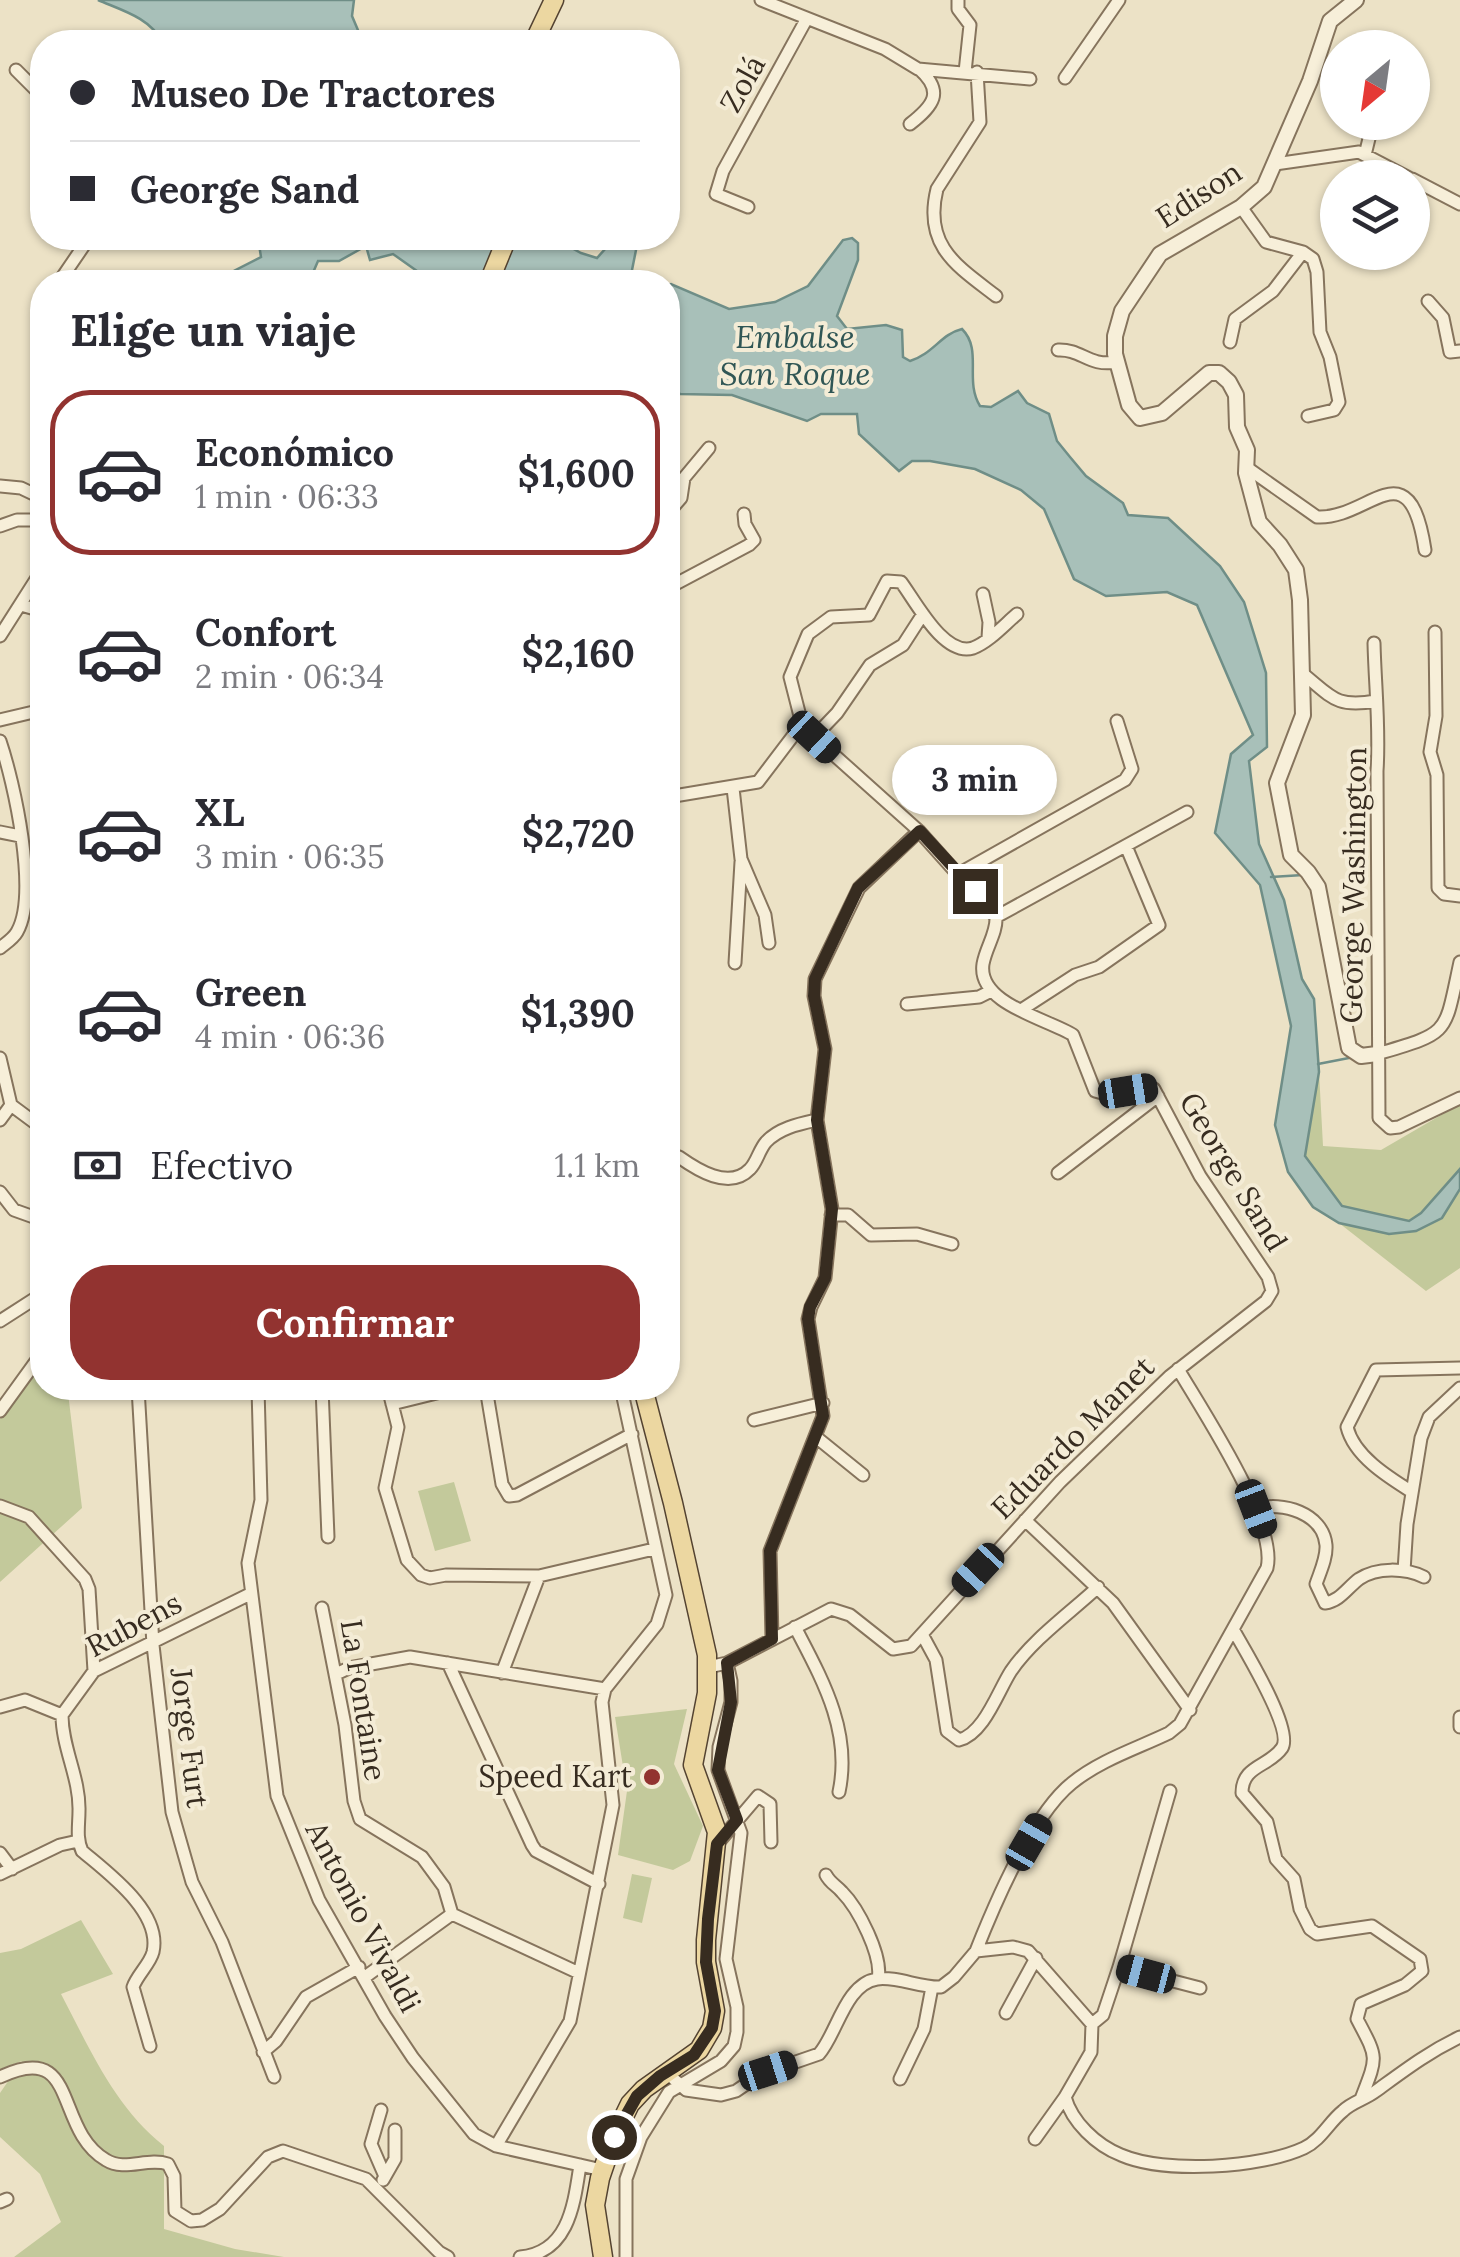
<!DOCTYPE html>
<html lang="es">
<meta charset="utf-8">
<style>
body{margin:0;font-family:Lora,serif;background:#f2f2f3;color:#2b2b33;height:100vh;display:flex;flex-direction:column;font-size:38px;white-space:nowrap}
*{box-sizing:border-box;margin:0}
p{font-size:32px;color:#7c7c81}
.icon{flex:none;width:55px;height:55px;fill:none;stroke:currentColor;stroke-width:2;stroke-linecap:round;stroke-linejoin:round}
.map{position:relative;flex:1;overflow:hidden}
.drawer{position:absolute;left:30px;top:270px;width:650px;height:1130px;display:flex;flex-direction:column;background:#fff;border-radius:40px;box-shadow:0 2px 8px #0004}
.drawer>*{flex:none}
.banner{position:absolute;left:30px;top:30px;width:650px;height:220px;border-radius:40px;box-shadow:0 2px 8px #0004;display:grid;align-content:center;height:220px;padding:0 40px;background:#fff}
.needle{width:65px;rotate:209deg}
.tools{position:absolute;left:1320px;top:30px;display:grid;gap:20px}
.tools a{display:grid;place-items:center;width:110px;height:110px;border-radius:50%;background:#fff;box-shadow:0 2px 8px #0004;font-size:50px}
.end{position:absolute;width:45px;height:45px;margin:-22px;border:12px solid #372c20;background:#fff;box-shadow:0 0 0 5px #fff}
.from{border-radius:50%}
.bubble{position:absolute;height:70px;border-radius:35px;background:#fff;box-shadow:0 2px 8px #0004;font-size:32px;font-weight:800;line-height:70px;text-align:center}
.car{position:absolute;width:30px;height:60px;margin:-30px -15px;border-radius:12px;box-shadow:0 0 8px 2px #0007;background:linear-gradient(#222 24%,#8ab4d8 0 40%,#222 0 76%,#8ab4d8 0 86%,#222 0)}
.banner b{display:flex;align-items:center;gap:35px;height:95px;font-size:38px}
.banner b+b{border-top:2px solid #e1e1e2}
.banner i{width:25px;height:25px;background:#2b2b33}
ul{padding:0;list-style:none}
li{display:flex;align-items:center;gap:30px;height:165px;margin:0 20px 15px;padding:0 20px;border:5px solid transparent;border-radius:40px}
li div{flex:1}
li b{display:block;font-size:38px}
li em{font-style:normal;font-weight:800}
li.active{border-color:#923330}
li>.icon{width:90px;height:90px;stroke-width:1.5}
h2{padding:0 40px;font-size:45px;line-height:120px}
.pay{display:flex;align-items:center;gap:25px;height:110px;padding:0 40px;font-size:38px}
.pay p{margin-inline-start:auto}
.primary-button{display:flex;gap:20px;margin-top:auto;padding:20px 40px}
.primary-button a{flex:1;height:115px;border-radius:40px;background:#923330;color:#fff;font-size:40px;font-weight:800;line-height:115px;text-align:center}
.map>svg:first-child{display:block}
.green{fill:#c3c99b}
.water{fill:#a8c0b9;stroke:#6f8e87;stroke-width:2.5}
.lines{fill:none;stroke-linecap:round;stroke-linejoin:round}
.stream{stroke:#6f8e87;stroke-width:2.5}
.minor-casing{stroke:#86745d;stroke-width:15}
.tertiary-casing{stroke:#86745d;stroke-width:18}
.primary-casing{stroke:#544331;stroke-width:21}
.minor{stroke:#f7efd9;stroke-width:11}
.tertiary{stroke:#f7efd9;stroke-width:14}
.primary{stroke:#ecd7a1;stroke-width:18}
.route{stroke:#372c20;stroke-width:12}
.poi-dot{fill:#923330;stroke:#f4ecd6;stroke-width:4}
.labels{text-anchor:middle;stroke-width:8;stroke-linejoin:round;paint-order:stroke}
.street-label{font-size:30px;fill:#372c20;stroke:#f4ecd6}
.poi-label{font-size:30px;fill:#372c20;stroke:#f4ecd6;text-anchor:end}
.water-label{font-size:32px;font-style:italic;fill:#305655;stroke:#f4ecd6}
</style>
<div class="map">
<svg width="1460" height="2257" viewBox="0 0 1460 2257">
<rect width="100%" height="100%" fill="#ece2c6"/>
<path class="green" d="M1319 1072 1323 1146 1381 1150 1460 1104V1268L1426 1291 1339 1223 1342 1206 1305 1156Z
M42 1365V1388H63L68 1393 82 1508 0 1582V1419Z
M454 1482 471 1541 435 1551 418 1491Z
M687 1709 674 1764 703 1826 690 1861 673 1870 618 1855 627 1791 615 1717Z
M632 1874 652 1878 642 1923 623 1918Z
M81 1920 113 1974 61 1994C90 2049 114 2106 164 2146V2229L235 2249 284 2257H14L61 2222 40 2174 0 2137V2093L22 2061 0 2069V1953L21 1949Z"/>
<path class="water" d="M98 0H354L352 16 363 42H162C151 18 121 10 98 0Z
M258 238H554L581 253 597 258 615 238H630L636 250 631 275H641L653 282H419L424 276 393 254 370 260 366 246 339 261H318L309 282H222L220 278 261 257Z
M852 238 858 243V260L837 316 847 329 886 325 902 330 903 357 910 361C933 354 941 334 962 329 983 350 964 380 980 406L991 407 1018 391 1027 403 1049 414 1057 441 1070 457 1086 476 1123 503 1128 515 1168 518 1220 566 1244 602 1266 673 1267 747 1249 761 1259 844 1284 900 1302 979 1314 999 1319 1072 1305 1156 1342 1206 1409 1221 1421 1213 1460 1169V1189L1442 1218 1416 1231 1389 1234 1339 1223 1313 1207 1288 1172 1275 1125 1291 1026 1260 885 1215 833 1231 754 1253 735 1197 605 1167 592 1106 596 1074 579 1044 509 1021 490 975 469 930 461H912L899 471 859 434 857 414H821L807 421 732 395 680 394 668 384V285L671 284 729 309 775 302 808 286 843 240Z"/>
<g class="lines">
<path class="stream" d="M1271 877 1303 875
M1318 1064 1354 1057"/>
<g class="minor-casing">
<path id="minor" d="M761 0 885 49 918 69 1030 79
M958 0V9L970 25 965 72
M16 70 42 96
M977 72 980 122 937 189C923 246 957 266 996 296
M1065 78 1119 0
M910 124C933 106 945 92 919 69
M1365 155 1373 122
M1275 164 1359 152 1409 178
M1412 179 1460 204
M748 207 716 194 723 171 806 20
M1241 207 1266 242 1303 252 1313 259 1317 272 1320 332 1330 357 1339 402 1334 410 1308 416
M59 282 89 238
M1428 301 1443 318 1450 352 1460 351
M1230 342 1235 319 1273 291 1303 252
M1058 350C1082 349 1088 367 1117 362
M1246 467 1317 517C1369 520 1409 445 1425 550
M0 486 21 488 42 498
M668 513 681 498 684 478 709 448
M0 526 17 520H42
M668 588 749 545 754 540 745 524 744 514
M983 594 989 622 988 638
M21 605 42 611
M1435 632 1436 716 1430 752 1437 775 1438 888 1444 894 1460 896
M0 636 42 570
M1374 643C1375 686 1380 727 1377 771L1379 1118 1390 1128 1399 1127 1460 1098
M1302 673C1332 697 1335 708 1376 701
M0 720 42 710
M802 724 790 677 808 634 831 617 869 615 887 581 901 582C916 602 944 657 973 648 989 642 1004 625 1017 614
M802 724 814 737 837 713 870 665 903 645 923 614
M0 741C14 782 39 894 17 932 13 939 6 943 0 948
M733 788 741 859 765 915 769 943
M668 797 758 782 802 724
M0 832 20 836
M26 871H42
M960 873 1125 780 1132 769 1117 721
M996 917 1187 812
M735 963 741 862
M907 1004 979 997 991 991
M1021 1010 1075 975 1099 967 1159 925 1126 846
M1377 1054C1451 1032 1444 1036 1460 962
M0 1058 11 1105 0 1120
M11 1105 42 1128
M668 1164 679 1157C696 1169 729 1191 750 1169 757 1162 759 1150 766 1142 779 1128 799 1124 817 1120
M1058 1173 1158 1096
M0 1192 14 1210 42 1220
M831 1215H848L871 1235 917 1234 952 1244
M0 1321 42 1294
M138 1388 153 1645 172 1812 192 1882 222 1942 274 2077
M258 1388 261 1500 248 1563 277 1796 319 1900 385 2016 413 2058 474 2134 496 2146 602 2170
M322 1388 328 1537
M388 1388 398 1427 385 1488 407 1560 421 1575 430 1578 446 1575 539 1576 654 1549
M486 1388 502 1484 509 1496 517 1495 632 1434
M392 1404 457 1388
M0 1411 42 1353
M754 1420 823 1403
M816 1437 863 1475
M1412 1492C1388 1477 1354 1456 1347 1427L1376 1370 1460 1368
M0 1506 29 1517 85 1579 89 1589 94 1671
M1256 1509C1282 1501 1323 1513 1326 1545 1327 1558 1320 1572 1316 1584L1325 1603C1340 1601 1347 1588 1359 1579 1377 1567 1405 1568 1424 1577
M1025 1520 1113 1603 1190 1710
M1404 1571 1407 1524 1421 1438 1429 1417 1460 1388
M322 1608 345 1725 354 1801 360 1819 422 1857 444 1887 452 1914 579 1973
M795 1627C822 1679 852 1731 839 1792
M1234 1631C1244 1649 1294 1730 1282 1748 1269 1767 1242 1765 1242 1793L1267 1822 1276 1859 1294 1879 1300 1909 1310 1929 1317 1934 1372 1926 1420 1959 1422 1971 1405 1985 1361 2004 1357 2019C1378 2059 1378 2055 1361 2099
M923 1636 936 1660 947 1731 959 1740C984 1734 998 1691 1011 1671 1033 1639 1070 1613 1098 1587
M772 1639 770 1551 823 1416 808 1319 811 1307 825 1278 832 1209 817 1120 825 1049 814 996 815 979 859 888 919 831
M448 1663 532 1845 536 1851 599 1884
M708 1667 727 1663 831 1609 850 1615 893 1649 911 1646 1060 1482 1170 1376 1266 1301 1272 1291 1268 1277 1200 1176 1154 1089 1106 1094 1095 1091 1073 1035C1048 1019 977 1004 983 964 986 947 997 933 996 917L919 831 814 737
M502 1673 539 1576
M336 1674 349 1668 410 1657 605 1689
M0 1707 25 1700 62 1715 94 1671 250 1594
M62 1715C62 1748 80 1778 79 1811 79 1825 76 1838 82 1851 108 1873 162 1912 153 1952 150 1964 137 1975 133 1987L150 2046
M1460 1717V1727
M718 1843 758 1796 770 1804 771 1842
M0 1853 12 1869
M0 1874 60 1845 78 1841
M826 1875C830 1883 836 1885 842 1892 858 1908 883 1956 878 1979
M976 1951C995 1903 1032 1815 1072 1783 1100 1760 1138 1748 1169 1733L1180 1724 1267 1568C1278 1524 1202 1410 1178 1369
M1119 1967 1200 1988
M365 1977 452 1914
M1006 2013 1036 1958
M1092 2024 1103 2015 1119 1967 1170 1791
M263 2052 276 2041 306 1997 359 1967
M666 2072 686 2090 721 2095 736 2091 761 2074 819 2054C837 2034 845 1984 877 1979 897 1976 920 1988 941 1987L954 1977 976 1951 1013 1947 1028 1951 1092 2024 1091 2052 1065 2097C1072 2122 1096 2145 1121 2155 1165 2174 1261 2168 1304 2148 1321 2140 1329 2122 1343 2111 1352 2102 1366 2099 1376 2091 1405 2070 1427 2053 1460 2037
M0 2077C80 2039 53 2129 106 2160 125 2172 147 2157 168 2164L174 2176 175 2211 191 2221 202 2220 220 2209 268 2157 283 2151 366 2179 439 2252 448 2257
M900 2079 924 2029 932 1987
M381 2110 371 2144 384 2174
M1035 2139 1065 2097
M496 2146 570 2021 613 1805 602 1702 605 1689 657 1624 666 1595 621 1388
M383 2180 395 2159V2130
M0 2202 7 2199
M520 2257C569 2253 574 2204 580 2165
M626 2257V2179L641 2137 669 2092 721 2061 734 2046 737 2032V2007L726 1959 741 1833 718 1770 719 1747 731 1702V1681L727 1663"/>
</g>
<g class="tertiary-casing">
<path id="tertiary" d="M1356 0 1330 21 1310 81 1264 187 1241 207 1160 254 1122 311 1115 336V354L1129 405 1140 418 1162 413 1209 373H1219L1229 382 1236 395 1237 427 1247 450 1246 473 1259 522 1280 545 1296 570 1300 600 1303 715 1277 783 1291 855 1308 872 1318 887 1349 1048 1361 1056 1377 1054"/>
</g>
<g class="primary-casing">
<path id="primary" d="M534 42 554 0
M489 282 507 238
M603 2257 595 2205 600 2178 614 2137 630 2104 644 2089 699 2050 712 2028 715 2011 706 1962V1940L717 1832 693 1765 707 1693V1655L673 1503 643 1388"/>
</g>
<use href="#minor" class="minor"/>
<use href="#tertiary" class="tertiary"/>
<use href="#primary" class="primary"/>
</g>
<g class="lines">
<path class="route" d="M614 2137 637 2096 660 2076 694 2055 712 2028 715 2011 706 1962 708 1919 717 1844 737 1820 718 1770 731 1702 727 1663 772 1639 770 1551 823 1416 808 1319 810 1307 825 1278 832 1209 817 1120 825 1049 814 996 815 979 858 888 920 831 975 891"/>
</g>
<circle class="poi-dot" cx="652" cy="1777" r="10"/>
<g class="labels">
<g class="street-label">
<text transform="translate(743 84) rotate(-61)" y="10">Zolá</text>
<text transform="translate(1199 195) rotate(-33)" y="10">Edison</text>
<text transform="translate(1354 885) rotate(-89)" y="10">George Washington</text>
<text transform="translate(1233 1172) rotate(59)" y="10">George Sand</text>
<text transform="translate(1073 1438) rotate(-45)" y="10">Eduardo Manet</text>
<text transform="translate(134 1625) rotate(-28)" y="10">Rubens</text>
<text transform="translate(363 1700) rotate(81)" y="10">La Fontaine</text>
<text transform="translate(189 1738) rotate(83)" y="10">Jorge Furt</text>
<text transform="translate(363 1917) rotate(62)" y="10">Antonio Vivaldi</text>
</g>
<g class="poi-label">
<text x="632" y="1787">Speed Kart</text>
</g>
<g class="water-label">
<text x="795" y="348">Embalse<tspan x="795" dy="37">San Roque</tspan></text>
</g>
</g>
</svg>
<div class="tools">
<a><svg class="needle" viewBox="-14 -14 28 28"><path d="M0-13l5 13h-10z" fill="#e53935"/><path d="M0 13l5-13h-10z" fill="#7c7c81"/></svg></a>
<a><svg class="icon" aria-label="layers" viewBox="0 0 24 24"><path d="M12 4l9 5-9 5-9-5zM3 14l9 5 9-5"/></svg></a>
</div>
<i class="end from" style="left:614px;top:2137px"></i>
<i class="end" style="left:975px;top:891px"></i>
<div class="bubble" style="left:892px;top:745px;width:165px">3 min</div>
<i class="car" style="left:814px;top:737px;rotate:133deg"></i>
<i class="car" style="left:1128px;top:1091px;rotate:81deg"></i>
<i class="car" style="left:1256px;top:1509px;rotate:159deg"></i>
<i class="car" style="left:978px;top:1570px;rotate:223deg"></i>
<i class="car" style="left:1029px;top:1842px;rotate:30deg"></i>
<i class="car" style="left:1146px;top:1974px;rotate:285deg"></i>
<i class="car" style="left:768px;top:2071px;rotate:72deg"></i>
<div class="banner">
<b><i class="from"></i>Museo De Tractores</b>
<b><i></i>George Sand</b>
</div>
<section class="drawer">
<h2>Elige un viaje</h2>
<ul>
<li class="active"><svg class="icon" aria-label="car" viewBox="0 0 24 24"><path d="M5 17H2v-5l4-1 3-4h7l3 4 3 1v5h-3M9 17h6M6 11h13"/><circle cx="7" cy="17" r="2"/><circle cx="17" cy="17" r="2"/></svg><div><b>Económico</b><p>1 min · 06:33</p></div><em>$1,600</em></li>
<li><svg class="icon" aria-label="car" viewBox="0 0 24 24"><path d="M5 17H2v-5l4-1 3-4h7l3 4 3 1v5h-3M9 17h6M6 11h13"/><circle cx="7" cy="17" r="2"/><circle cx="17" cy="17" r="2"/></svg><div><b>Confort</b><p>2 min · 06:34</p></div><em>$2,160</em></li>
<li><svg class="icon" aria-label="car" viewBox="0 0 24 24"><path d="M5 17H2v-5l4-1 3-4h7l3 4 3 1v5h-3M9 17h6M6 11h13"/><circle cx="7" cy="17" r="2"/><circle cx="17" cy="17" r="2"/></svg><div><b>XL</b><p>3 min · 06:35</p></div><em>$2,720</em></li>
<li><svg class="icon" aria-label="car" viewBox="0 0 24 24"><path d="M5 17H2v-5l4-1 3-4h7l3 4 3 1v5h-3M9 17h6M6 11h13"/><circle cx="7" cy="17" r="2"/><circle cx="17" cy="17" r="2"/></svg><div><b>Green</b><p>4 min · 06:36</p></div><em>$1,390</em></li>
</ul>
<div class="pay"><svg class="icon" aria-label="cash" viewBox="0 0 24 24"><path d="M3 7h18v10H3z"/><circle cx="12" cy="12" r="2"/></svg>Efectivo<p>1.1 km</p></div>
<div class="primary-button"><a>Confirmar</a></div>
</section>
</div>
